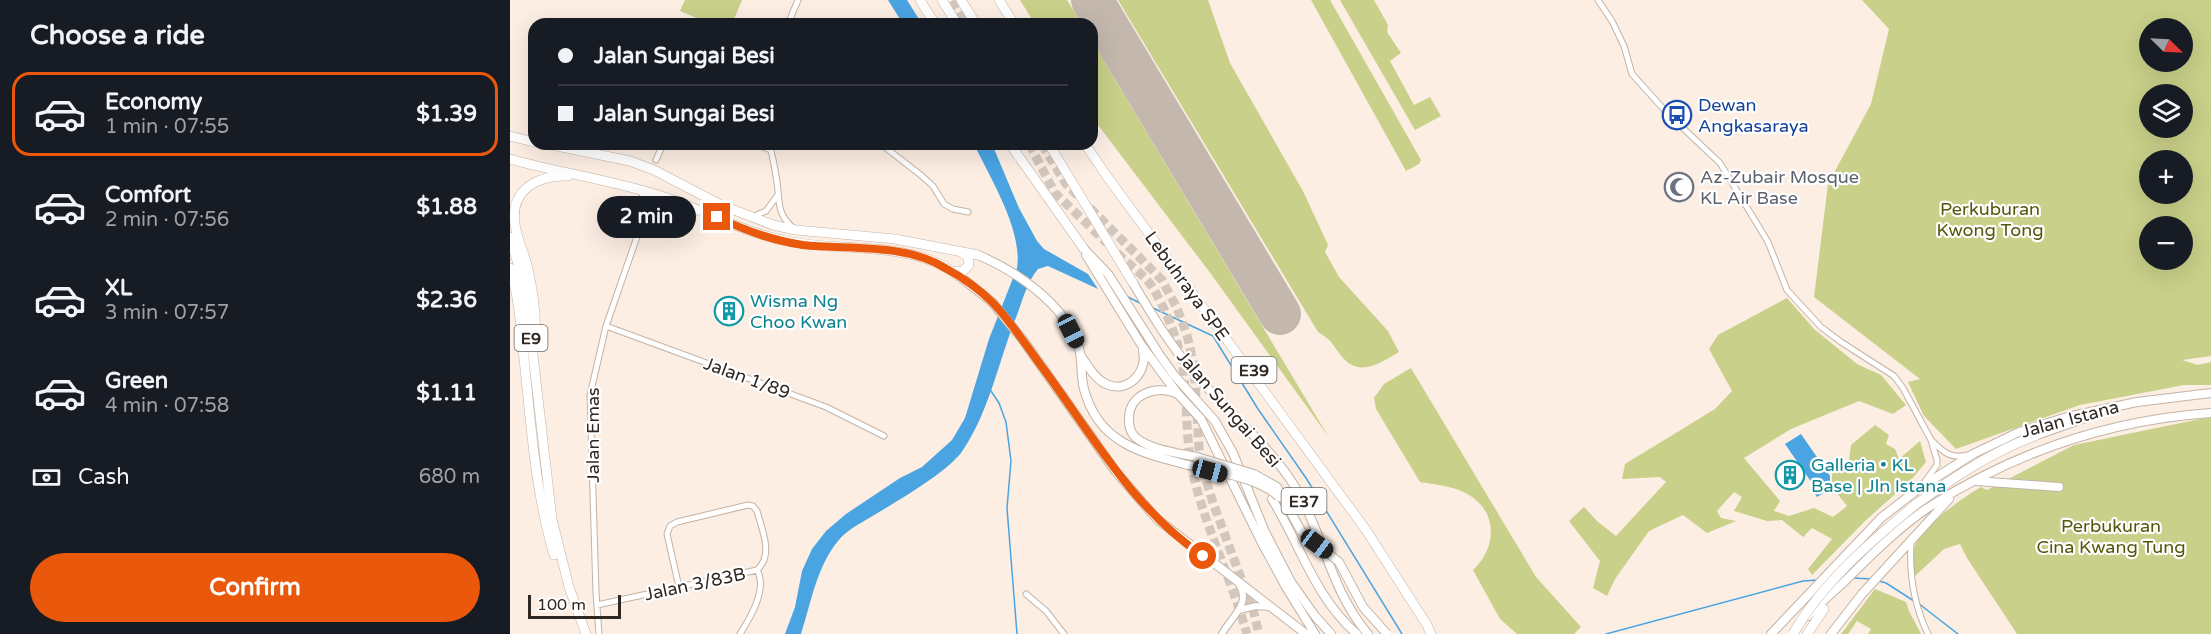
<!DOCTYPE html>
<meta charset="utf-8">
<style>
body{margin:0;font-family:"Varela Round",sans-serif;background:#20242c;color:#f1f3f6;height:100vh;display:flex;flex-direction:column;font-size:22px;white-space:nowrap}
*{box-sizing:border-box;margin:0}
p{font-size:20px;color:#9ea1a6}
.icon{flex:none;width:33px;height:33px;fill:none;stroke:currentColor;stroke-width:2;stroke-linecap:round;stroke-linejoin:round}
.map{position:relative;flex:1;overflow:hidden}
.panel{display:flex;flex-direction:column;background:#171b24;width:510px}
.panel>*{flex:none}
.hud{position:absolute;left:18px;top:18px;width:570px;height:132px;border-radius:18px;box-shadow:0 6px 24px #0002;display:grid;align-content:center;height:132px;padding:0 30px;background:#171b24}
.needle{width:39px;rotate:114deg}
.buttons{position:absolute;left:1629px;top:18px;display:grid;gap:12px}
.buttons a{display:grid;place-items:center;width:54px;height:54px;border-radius:50%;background:#171b24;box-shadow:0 6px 24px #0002;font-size:30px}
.scale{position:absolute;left:18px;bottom:15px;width:93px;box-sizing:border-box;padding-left:6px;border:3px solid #2e2722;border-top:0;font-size:16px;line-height:21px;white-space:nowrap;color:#2e2722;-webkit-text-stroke:4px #fefefe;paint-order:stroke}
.end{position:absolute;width:27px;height:27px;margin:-14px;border:8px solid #ea580c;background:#fff;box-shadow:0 0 0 3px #fff}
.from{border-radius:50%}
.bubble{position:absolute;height:42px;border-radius:21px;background:#171b24;box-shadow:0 6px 24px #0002;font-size:20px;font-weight:700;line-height:42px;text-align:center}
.car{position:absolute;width:18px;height:36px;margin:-18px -9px;border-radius:8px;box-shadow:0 0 4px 2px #0007;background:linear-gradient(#222 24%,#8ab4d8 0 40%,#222 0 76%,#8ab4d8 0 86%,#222 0)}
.hud b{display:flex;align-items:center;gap:21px;height:57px;font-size:22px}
.hud b+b{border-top:2px solid #363941}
.hud i{width:15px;height:15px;background:#f1f3f6}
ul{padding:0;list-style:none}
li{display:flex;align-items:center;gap:18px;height:84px;margin:0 12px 9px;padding:0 18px;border:3px solid transparent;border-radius:18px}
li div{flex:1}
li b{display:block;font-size:22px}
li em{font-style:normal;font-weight:700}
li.selected{border-color:#ea580c}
li>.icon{width:54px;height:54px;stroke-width:1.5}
h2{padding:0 30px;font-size:27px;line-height:72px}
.pay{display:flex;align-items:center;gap:15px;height:66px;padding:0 30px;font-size:22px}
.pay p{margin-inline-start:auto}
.button{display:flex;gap:12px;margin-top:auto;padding:12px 30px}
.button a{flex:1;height:69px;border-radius:36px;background:#ea580c;color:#fff;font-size:24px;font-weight:700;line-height:69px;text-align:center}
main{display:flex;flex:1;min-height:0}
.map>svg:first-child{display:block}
.green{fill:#c9d089;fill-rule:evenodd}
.water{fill:#4aa4e2}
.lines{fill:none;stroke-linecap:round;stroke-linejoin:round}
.stream{stroke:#4aa4e2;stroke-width:1.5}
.runway{stroke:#c4b8ae;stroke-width:42}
.motorway-tunnel{stroke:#d3c6bc;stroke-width:9;stroke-dasharray:9 4.5;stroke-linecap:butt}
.minor-casing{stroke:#c3b3a5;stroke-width:7}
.tertiary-casing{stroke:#c3b3a5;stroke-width:8}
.primary-casing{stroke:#c3b3a5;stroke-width:10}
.motorway-casing{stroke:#c3b3a5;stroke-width:10}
.minor{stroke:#fff;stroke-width:5}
.tertiary{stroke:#fff;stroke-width:6}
.primary{stroke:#fff;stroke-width:8}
.motorway{stroke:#fff;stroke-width:9}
.primary-bridge-casing{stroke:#c3b3a5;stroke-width:10;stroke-linecap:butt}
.motorway-bridge-casing{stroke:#c3b3a5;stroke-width:10;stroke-linecap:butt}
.primary-bridge{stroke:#fff;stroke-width:8}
.motorway-bridge{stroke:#fff;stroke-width:9}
.route{stroke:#ea580c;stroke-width:8}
.labels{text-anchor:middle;stroke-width:4.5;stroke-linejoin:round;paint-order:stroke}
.shield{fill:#fefefe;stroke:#6c6864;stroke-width:1.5}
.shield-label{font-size:16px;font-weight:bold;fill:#2e2722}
.transit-label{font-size:18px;fill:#164399;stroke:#fefefe;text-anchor:start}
.worship-label{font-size:18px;fill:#5b616d;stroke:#fefefe;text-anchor:start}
.park-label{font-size:18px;fill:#535709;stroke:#fefefe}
.street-label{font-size:18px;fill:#2e2722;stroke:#fefefe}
.culture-label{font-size:18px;fill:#0d838f;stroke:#fefefe;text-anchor:start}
</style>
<main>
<section class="panel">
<h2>Choose a ride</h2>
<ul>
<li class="selected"><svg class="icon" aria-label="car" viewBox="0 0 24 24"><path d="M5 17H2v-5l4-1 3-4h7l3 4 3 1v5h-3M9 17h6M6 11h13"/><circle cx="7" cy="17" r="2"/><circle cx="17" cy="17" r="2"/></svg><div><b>Economy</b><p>1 min · 07:55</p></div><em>$1.39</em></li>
<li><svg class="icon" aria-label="car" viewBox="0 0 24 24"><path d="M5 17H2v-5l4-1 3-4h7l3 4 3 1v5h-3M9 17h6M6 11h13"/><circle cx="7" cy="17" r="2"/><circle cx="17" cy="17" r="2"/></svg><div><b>Comfort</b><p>2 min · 07:56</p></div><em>$1.88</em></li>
<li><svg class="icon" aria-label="car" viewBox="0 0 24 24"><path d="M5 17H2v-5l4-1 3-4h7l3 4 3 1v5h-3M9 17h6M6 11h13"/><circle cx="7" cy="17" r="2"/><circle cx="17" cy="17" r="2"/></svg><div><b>XL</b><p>3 min · 07:57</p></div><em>$2.36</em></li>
<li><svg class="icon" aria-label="car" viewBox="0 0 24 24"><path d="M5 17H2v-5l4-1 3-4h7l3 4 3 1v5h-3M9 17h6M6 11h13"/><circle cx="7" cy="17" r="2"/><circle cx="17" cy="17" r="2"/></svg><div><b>Green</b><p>4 min · 07:58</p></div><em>$1.11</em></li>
</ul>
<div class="pay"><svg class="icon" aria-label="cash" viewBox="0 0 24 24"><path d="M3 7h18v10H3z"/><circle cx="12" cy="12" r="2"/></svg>Cash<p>680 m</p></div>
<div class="button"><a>Confirm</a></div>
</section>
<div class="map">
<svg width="1701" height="634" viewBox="0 0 1701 634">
<rect width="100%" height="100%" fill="#fceee3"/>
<path class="green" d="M175 0H232L222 24H201L170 11Z
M510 0H557L572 24H525Z
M608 0H698L720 63 794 193 818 245 815 252 829 277 878 331 889 352C872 362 851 377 834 359 822 346 826 343 808 332Z
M801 0H820L911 160 909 164 896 171Z
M830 0H864L878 25 877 32 891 53 880 61 904 105 920 97 931 116 905 130Z
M1352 0H1701V356L1672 360 1688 365 1701 362V385H1674L1570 405 1446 449 1414 416 1398 382 1410 379 1304 297 1318 184 1361 104 1379 29ZM1640 28H1672V62H1640ZM1640 94H1672V128H1640ZM1640 160H1672V194H1640ZM1640 226H1672V260H1640Z
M582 41 818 436 701 274 582 117Z
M1277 298 1304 329 1347 364 1371 375 1396 405 1383 414 1349 401 1281 429 1234 458 1270 501 1264 511 1279 516 1304 508 1323 517 1337 506 1322 487V471L1339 461 1341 445 1365 425 1379 435 1376 444 1385 449 1389 459 1410 441 1416 462 1401 480 1355 521 1302 575 1298 569 1322 539 1302 528 1293 537 1272 520 1257 521 1224 511 1232 497 1224 492 1207 511 1211 518 1226 521 1197 533 1173 515 1139 531 1105 579 1097 596 1083 588 1090 561 1059 521 1074 507 1088 522 1106 536 1156 482 1150 477 1112 479 1115 464 1205 409 1222 391 1199 349 1208 335Z
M901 368 1026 577 1071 627 1064 634H1007L990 619 963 570C986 549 989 513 959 495 945 486 926 485 910 482L866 409 864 398 874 384Z
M1695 418H1701V634H1507L1457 558 1450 544 1434 549 1404 577C1402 566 1401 558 1404 548 1411 527 1452 498 1471 487L1477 490 1564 445Z
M1365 589 1396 602 1399 611 1411 634H1358L1361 629 1347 621 1338 634H1331Z"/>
<path class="water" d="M378 0H397L412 24H393Z
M464 144H482L509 208 527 241 534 249 578 274 588 289 538 266 528 269C517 282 513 299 507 315 489 359 480 410 453 450 440 471 384 503 361 517 349 524 337 530 328 541 307 566 301 603 291 634H275L285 607 292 571 302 549 316 531 336 514 390 478 412 467 442 440 455 418 479 339 507 268C513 230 480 178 464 144Z
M1291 434 1320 476V489L1307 497 1301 488 1304 486 1275 444Z"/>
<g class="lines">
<path class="stream" d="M616 296 630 303
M643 308 703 336 748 409 796 478 892 634
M479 388 489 403 496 422 501 461 497 508 507 634
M1343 578 1362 579
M1369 581 1376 583 1404 601
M1408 603 1448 634
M1096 634 1293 581 1308 580"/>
<path class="runway" d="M582 0 770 314"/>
<path class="motorway-tunnel" d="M443 0 458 24
M519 144 545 193 597 243
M532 144 556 184 568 196
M580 208 652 280 667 308 677 335 684 366 689 448 694 473 703 503 744 613 749 634
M607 253C618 264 635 275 643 288 657 312 669 342 673 369 678 406 675 442 684 478 697 531 722 581 737 634"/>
<g class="minor-casing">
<path id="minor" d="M1088 0 1102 21 1114 46 1122 74 1158 114 1210 163 1258 242 1277 290 1311 327 1331 342 1384 376 1393 388 1421 440 1427 460V465L1414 483
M278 24 288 0
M244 144 261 150
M259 144C263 156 265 169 267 182 270 202 266 213 284 229
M371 144 412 176 423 186 434 204 443 209 458 212
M146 160 153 144
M137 208 153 197
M244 216 256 211 267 196
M96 326 316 407 374 436
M1422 441C1434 453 1441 459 1458 455
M1401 543C1399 574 1404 605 1418 634
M169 587 157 534 160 526 167 522 238 505 243 506 247 511C252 530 264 555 247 570 258 589 240 618 230 634
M516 594 536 611 554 634
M87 605 247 570
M89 634 86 593 80 395 96 326 137 208 131 191"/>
</g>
<g class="tertiary-casing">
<path id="tertiary" d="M729 610 746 606 758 607
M712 634C720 618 742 604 729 584"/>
</g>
<g class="primary-casing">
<path id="primary" d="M574 249 598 274 649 354 664 375 705 421 723 453 755 532 781 582 805 616 821 634
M468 255C506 271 553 303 568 344 573 359 570 374 574 389 588 443 631 453 678 465
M576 255 632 346 667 393 691 419 752 543 776 587 805 634
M453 279 482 302 513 340 606 472 647 519 796 634
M623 283C643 317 664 351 691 381 720 413 755 443 780 479 813 528 819 589 858 634
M571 356C578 366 585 379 596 384 618 394 638 372 633 351
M666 393C646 385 618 394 619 420 619 426 620 432 625 437 640 450 668 453 687 457
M1527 435 1578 417
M1466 481 1549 487
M762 499C790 544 805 598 847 634
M1298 616C1309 604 1322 593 1334 582 1361 555 1388 528 1419 507 1505 452 1600 420 1701 413
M1261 634 1372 517 1411 487 1463 454 1509 432 1557 417 1627 402 1701 393
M1321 634 1352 594 1439 499"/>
</g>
<g class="motorway-casing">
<path id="motorway" d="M410 0 425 24
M432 0 447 24
M451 0 466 24
M489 0 504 24
M0 136 24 142
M37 144 120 161 144 170 211 205 263 225 286 230 385 239 468 255
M500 144 574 249
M539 144 623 283
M575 144 596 175 856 530 917 625 921 634
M0 159C50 173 102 180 151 196 192 209 230 231 272 240 322 252 377 242 425 262 435 266 444 273 453 279
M0 237 8 264 18 312 42 519 59 587 76 634
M0 268C9 297 11 328 14 359 21 424 25 491 44 555
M442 271H453L459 265 458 257 451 252
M25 339C27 316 23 292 18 269 15 254 7 240 5 224 0 189 28 175 58 176
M1405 505C1443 478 1483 451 1527 435
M1297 634 1314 609"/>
</g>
<use href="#minor" class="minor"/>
<use href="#tertiary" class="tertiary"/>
<use href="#primary" class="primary"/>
<use href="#motorway" class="motorway"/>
<g class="primary-bridge-casing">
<path id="primary-bridge" d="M687 457 744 474 767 487 791 531 829 562 853 607 877 634
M678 465C705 472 749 477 769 497"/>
</g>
<g class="motorway-bridge-casing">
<path id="motorway-bridge" d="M1283 634C1312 583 1360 542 1405 505"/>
</g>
<use href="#primary-bridge" class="primary-bridge"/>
<use href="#motorway-bridge" class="motorway-bridge"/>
</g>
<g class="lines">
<path class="route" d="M207 217C234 230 264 241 293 245 339 250 395 243 435 268 452 277 469 289 483 303 502 323 518 348 535 371 584 438 623 508 693 556"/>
</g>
<defs>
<g id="bus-ring" transform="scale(1.5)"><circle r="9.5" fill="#fefefe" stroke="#1a4fb4" stroke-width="1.5"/><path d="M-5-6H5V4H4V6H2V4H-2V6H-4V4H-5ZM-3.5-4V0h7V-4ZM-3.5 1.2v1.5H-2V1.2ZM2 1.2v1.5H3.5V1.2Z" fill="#1a4fb4"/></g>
<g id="mosque-ring" transform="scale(1.5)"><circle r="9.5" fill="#fefefe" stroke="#6b7280" stroke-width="1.5"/><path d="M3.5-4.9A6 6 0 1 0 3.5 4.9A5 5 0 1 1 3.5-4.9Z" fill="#6b7280"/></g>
<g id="building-ring" transform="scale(1.5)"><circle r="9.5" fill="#fefefe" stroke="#0f9aa8" stroke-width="1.5"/><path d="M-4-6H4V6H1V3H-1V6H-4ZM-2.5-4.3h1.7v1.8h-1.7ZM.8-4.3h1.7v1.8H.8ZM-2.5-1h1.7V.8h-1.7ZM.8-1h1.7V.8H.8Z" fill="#0f9aa8"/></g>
</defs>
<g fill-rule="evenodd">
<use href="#bus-ring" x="1167" y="115"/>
<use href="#mosque-ring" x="1169" y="187"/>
<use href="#building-ring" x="219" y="311"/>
<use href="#building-ring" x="1280" y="475"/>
</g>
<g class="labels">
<g class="shield">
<rect x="4.5" y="325" width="33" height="26" rx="4.5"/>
<rect x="721.5" y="357" width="45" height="26" rx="4.5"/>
<rect x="771.5" y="488" width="45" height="26" rx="4.5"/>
</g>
<g class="shield-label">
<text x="21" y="344">E9</text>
<text x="744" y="376">E39</text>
<text x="794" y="507">E37</text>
</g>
<g class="transit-label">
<text x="1188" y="111">Dewan<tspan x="1188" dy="21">Angkasaraya</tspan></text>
</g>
<g class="worship-label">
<text x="1190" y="183">Az-Zubair Mosque<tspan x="1190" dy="21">KL Air Base</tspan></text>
</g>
<g class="park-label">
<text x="1480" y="215">Perkuburan<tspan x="1480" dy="21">Kwong Tong</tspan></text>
<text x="1601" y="532">Perbukuran<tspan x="1601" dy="21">Cina Kwang Tung</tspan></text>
</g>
<g class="street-label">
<text transform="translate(677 286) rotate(54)" y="6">Lebuhraya SPE</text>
<text transform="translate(237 378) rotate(20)" y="6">Jalan 1/89</text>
<text transform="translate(719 409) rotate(49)" y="6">Jalan Sungai Besi</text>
<text transform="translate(1560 419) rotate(-15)" y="6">Jalan Istana</text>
<text transform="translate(83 435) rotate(-90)" y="6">Jalan Emas</text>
<text transform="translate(185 584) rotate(-12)" y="6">Jalan 3/83B</text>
</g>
<g class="culture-label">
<text x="240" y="307">Wisma Ng<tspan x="240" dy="21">Choo Kwan</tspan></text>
<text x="1301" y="471">Galleria • KL<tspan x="1301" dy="21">Base | Jln Istana</tspan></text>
</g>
</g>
</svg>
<div class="buttons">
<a><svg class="needle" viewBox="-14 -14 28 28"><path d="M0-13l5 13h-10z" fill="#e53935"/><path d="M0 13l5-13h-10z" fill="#9ea1a6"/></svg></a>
<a><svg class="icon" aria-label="layers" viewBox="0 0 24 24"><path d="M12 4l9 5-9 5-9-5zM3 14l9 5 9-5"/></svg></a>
<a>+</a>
<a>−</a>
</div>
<div class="scale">100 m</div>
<i class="end from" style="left:693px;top:556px"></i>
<i class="end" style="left:207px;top:217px"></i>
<div class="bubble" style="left:87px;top:196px;width:99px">2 min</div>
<i class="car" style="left:561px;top:331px;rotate:153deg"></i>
<i class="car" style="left:700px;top:471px;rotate:105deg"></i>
<i class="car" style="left:807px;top:544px;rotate:127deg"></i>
<div class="hud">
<b><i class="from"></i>Jalan Sungai Besi</b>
<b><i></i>Jalan Sungai Besi</b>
</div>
</div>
</main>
